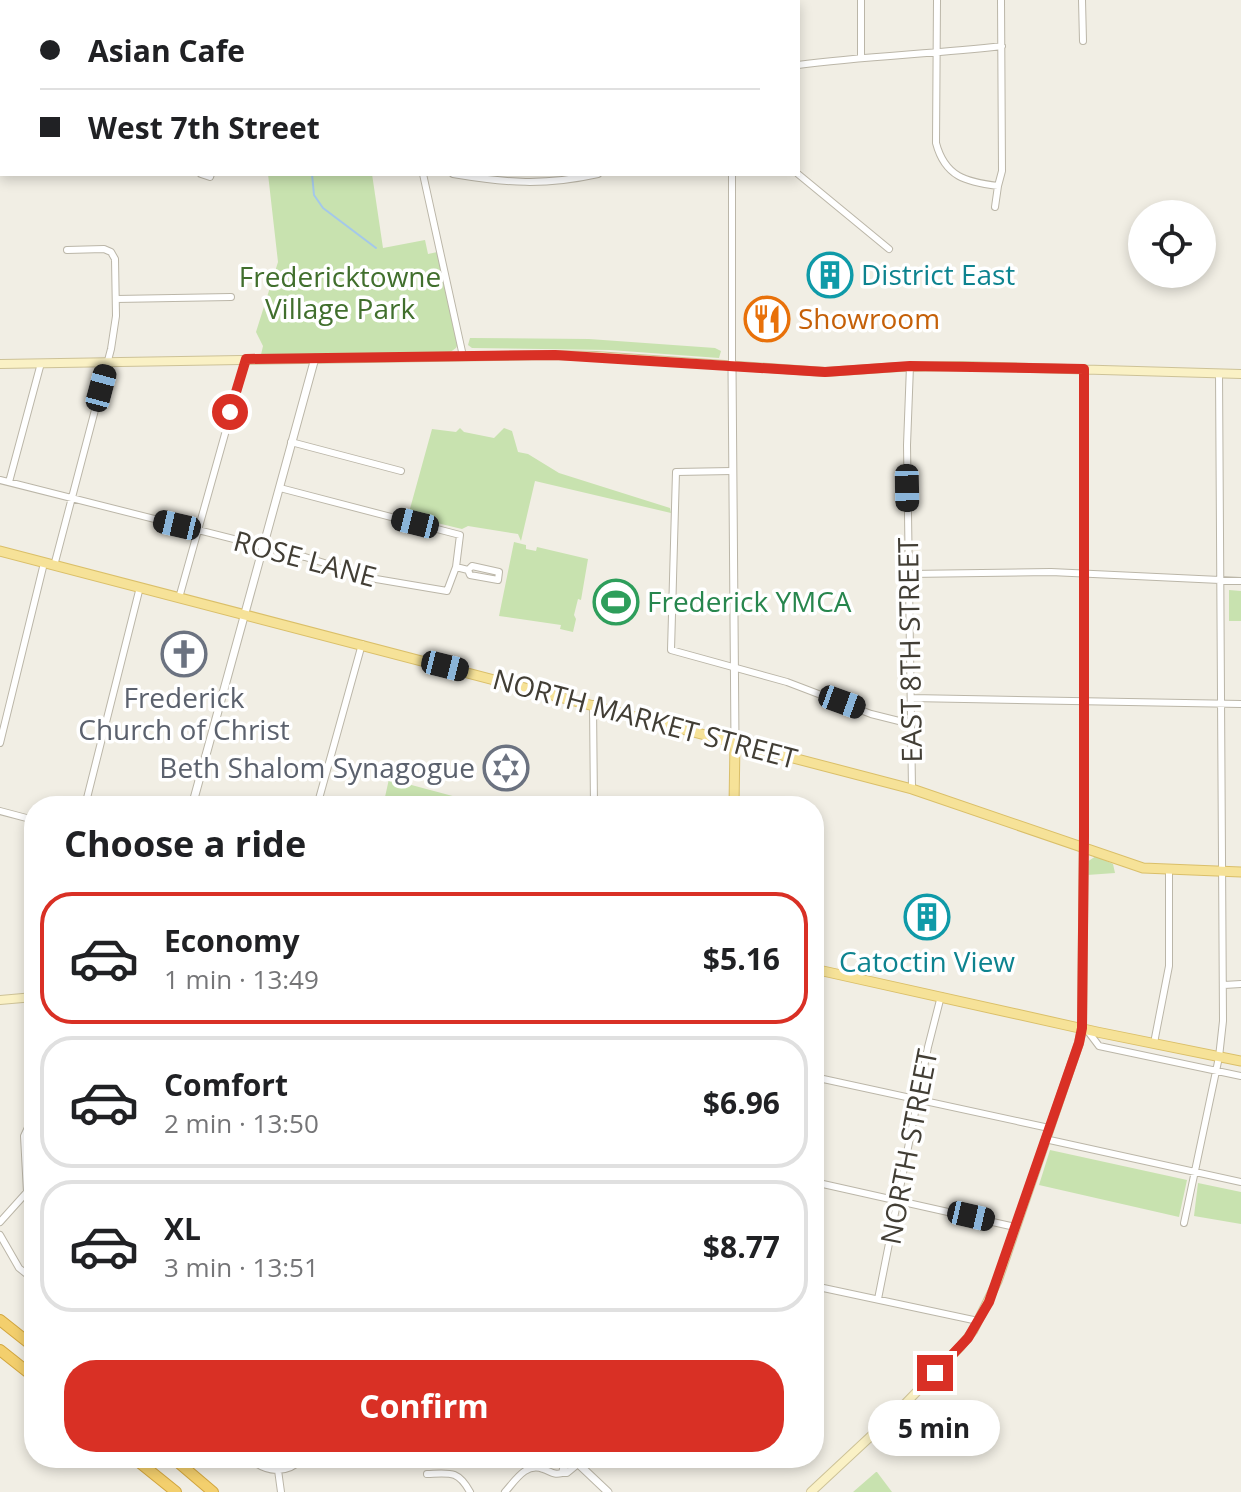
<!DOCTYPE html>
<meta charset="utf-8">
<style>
body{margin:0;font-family:"Open Sans",sans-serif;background:#f6f6f6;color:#202124;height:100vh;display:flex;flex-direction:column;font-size:30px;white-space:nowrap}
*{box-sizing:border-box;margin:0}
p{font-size:26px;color:#757577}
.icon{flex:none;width:44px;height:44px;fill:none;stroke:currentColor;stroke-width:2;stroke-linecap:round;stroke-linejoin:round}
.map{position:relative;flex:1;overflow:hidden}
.panel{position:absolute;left:24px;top:796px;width:800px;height:672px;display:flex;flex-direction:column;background:#fff;border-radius:32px;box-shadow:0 4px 12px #0003}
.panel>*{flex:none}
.guide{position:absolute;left:0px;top:0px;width:800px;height:176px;box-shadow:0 4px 12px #0003;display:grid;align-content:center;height:176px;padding:0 40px;background:#fff}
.fabs{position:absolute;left:1128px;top:200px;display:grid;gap:16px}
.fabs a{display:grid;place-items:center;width:88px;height:88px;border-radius:50%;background:#fff;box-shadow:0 4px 12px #0003;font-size:40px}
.end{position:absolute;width:36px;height:36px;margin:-18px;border:10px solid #d93025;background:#fff;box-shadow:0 0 0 4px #fff}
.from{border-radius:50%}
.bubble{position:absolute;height:56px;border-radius:28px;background:#fff;box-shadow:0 4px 12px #0003;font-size:26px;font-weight:700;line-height:56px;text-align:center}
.car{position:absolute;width:24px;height:48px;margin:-24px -12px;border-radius:10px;box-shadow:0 0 6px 2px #0007;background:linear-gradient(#222 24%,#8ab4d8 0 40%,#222 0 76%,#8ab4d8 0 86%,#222 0)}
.guide b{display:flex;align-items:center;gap:28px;height:76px;font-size:30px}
.guide b+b{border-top:2px solid #e0e0e0}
.guide i{width:20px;height:20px;background:#202124}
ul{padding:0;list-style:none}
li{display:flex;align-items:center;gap:24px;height:132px;margin:0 16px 12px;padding:0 24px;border:4px solid #e0e0e0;border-radius:32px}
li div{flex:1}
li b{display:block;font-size:30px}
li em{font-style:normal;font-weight:700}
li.selected{border-color:#d93025}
li>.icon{width:72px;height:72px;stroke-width:1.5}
h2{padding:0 40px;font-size:36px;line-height:96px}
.primary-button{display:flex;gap:16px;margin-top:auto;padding:16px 40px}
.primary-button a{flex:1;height:92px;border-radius:32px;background:#d93025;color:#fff;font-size:32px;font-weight:700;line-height:92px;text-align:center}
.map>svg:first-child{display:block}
.green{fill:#c8e2af}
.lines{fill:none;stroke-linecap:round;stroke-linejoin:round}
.stream{stroke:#a4c8ea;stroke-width:2}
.minor-casing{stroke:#bbb6a8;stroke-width:8}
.tertiary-casing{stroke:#bbb6a8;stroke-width:9}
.secondary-casing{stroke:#cdc297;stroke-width:10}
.primary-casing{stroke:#dabf69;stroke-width:11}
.motorway-casing{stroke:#d1a53e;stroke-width:12}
.minor{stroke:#fff;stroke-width:6}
.tertiary{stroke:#fff;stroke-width:7}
.secondary{stroke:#faf1c5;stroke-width:8}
.primary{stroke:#f6e298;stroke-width:9}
.motorway{stroke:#f3cf6d;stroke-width:10}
.route{stroke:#d93025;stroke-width:10}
.labels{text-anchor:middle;stroke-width:7;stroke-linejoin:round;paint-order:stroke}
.culture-label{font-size:28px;fill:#0d838f;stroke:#fff;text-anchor:start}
.park-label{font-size:28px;fill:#416f2d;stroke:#fff}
.food-label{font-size:28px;fill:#c56008;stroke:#fff;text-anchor:start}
.street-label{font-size:28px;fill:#423e35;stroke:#fff}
.leisure-label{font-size:28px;fill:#27864d;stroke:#fff;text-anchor:start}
.worship-label{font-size:28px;fill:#5b616d;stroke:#fff}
</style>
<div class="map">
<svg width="1241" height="1492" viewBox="0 0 1241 1492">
<rect width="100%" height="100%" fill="#f1eee4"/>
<path class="green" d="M268 174H372L383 248 425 240 428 254 442 251 460 340 456 348 449 353 260 359 263 346 256 332 278 262Z
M470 338 589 339 715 348 721 351 719 358 610 350 472 348 468 345Z
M460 428 464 432 494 438 504 428 512 431 518 452 528 454 559 473 670 508 671 513 535 481 521 541 518 534 468 526 462 529 408 516 432 429 456 432Z
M514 542 526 545V549L536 551 537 547 588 559 581 600 578 599 574 615 576 619 573 632 560 629 561 625 499 616Z
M1229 590 1241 591V621H1229Z
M389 779 490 806H383Z
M1096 856 1113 864 1115 873 1087 875V862Z
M1050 1150 1187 1180 1179 1217 1039 1185Z
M1198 1183 1241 1192V1224L1194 1216Z
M877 1472 892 1492H853L876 1472Z"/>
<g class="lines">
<path class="stream" d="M263 0V2
M312 174 314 195 323 208 376 248"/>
<g class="minor-casing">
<path id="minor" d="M29 0 34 2
M390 0 391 2
M618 0 626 2
M937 0 936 143C945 177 966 182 998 186L1002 171 1001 0
M1082 0 1083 41
M760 2 761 0
M861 57V0
M798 65C866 56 934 54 1002 46
M201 174 210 177 211 174
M423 174 463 356
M453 174C507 183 544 186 598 174
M798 174 889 249
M995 207 998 186
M116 299 231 297
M732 366V174
M910 366 907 445 912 789
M291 442 401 471
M732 471 676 472 671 650 787 682 871 714 911 724
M0 480 305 557 376 579 447 591 456 567 460 535 280 488
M9 482 41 363
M54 566 111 349 116 316 115 259 111 252 104 249 67 250
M456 567 468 570 470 575 498 580 499 572 472 566 468 570
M909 574 1051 572 1241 581
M179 598 246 359
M911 698 1241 704
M593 704 594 806
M0 743 44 563
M85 806 140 587
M317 806 362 644
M0 811 34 820
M1224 985 1241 984
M1087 1030 1099 1046 1241 1076
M1154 1043 1169 966V869
M814 1077 1049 1128
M1045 1139 1241 1182
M814 1182 1015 1227
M0 1222 27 1192 24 1136 34 1115
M1184 1223 1219 1057 1223 1021 1219 373
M0 1235 19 1268 34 1280
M814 1286 978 1321
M878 1299 928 1047 941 996
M249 1458C266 1473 287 1475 303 1458
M573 1459 563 1469 562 1473H567L578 1464
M278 1470 281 1492
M427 1474C450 1473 458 1470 470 1492
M505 1492C515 1481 526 1462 543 1469 552 1472 553 1475 562 1473"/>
</g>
<g class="tertiary-casing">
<path id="tertiary" d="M732 366 735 742
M192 806 315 358
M572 1458 608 1492"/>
</g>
<g class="secondary-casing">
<path id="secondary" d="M0 364 550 355 596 356 825 372 899 367 962 366 1241 374
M0 1000 34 997
M811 1492 900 1409 961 1346 973 1331 998 1280 1079 1043 1082 1028 1084 826V369"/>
</g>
<g class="primary-casing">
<path id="primary" d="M0 551 912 789 1143 868 1241 872
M734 806 735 742
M814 969 1097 1032 1241 1061"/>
</g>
<g class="motorway-casing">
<path id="motorway" d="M0 1320 34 1347
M0 1350 34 1377
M134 1458 176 1492
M173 1458 213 1492"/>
</g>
<use href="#minor" class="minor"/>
<use href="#tertiary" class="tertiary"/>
<use href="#secondary" class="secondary"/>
<use href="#primary" class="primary"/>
<use href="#motorway" class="motorway"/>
</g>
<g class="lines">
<path class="route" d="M230 412 246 359 555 355 825 372 910 366 1084 369V836L1082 1028 1079 1043 989 1302 968 1338 935 1373"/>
</g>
<defs>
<g id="building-ring" transform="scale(2.3)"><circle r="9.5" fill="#fff" stroke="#0f9aa8" stroke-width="1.5"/><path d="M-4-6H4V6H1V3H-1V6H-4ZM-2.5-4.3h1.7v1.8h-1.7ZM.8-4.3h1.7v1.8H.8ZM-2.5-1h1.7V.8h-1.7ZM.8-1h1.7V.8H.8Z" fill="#0f9aa8"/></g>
<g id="restaurant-ring" transform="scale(2.3)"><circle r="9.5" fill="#fff" stroke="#e8710a" stroke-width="1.5"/><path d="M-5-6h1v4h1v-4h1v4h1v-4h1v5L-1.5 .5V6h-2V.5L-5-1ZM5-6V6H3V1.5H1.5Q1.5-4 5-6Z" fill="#e8710a"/></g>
<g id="stadium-ring" transform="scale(2.3)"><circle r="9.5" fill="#fff" stroke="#2e9e5b" stroke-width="1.5"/><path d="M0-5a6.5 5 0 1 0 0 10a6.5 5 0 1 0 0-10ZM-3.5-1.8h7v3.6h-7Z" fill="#2e9e5b"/></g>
<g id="church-ring" transform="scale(2.3)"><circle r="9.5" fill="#fff" stroke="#6b7280" stroke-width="1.5"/><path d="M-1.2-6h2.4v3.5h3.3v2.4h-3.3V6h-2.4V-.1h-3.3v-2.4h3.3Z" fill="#6b7280"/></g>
<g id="synagogue-ring" transform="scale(2.3)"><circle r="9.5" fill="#fff" stroke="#6b7280" stroke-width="1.5"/><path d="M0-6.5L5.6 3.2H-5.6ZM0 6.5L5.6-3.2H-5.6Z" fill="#6b7280"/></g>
</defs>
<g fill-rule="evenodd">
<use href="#building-ring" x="830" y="275"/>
<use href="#restaurant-ring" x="767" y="319"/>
<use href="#stadium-ring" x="616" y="602"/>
<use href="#church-ring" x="184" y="654"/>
<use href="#synagogue-ring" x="506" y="768"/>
<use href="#building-ring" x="927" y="917"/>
</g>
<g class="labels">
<g class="culture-label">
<text x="861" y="285">District East</text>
<text x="927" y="972" text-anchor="middle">Catoctin View</text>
</g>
<g class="park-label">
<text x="340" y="287">Fredericktowne<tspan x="340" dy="32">Village Park</tspan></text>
</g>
<g class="food-label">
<text x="798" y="329">Showroom</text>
</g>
<g class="street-label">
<text transform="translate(305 559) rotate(15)" y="10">ROSE LANE</text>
<text transform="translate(910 650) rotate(-91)" y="10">EAST 8TH STREET</text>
<text transform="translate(645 719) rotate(15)" y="10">NORTH MARKET STREET</text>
<text transform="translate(909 1147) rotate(-79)" y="10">NORTH STREET</text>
</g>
<g class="leisure-label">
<text x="647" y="612">Frederick YMCA</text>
</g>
<g class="worship-label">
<text x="184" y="708">Frederick<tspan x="184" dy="32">Church of Christ</tspan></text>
<text x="475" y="778" text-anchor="end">Beth Shalom Synagogue</text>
</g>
</g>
</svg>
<div class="fabs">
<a><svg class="icon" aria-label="locate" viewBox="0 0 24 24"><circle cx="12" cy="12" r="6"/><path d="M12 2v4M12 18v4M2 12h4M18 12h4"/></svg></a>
</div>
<i class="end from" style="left:230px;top:412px"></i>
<i class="end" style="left:935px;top:1373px"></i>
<div class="bubble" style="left:868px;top:1400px;width:132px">5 min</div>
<i class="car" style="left:101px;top:388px;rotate:15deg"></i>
<i class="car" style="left:907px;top:488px;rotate:179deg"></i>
<i class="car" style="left:415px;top:523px;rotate:284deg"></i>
<i class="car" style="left:177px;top:525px;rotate:283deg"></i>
<i class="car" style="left:445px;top:666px;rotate:104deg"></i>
<i class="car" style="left:842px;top:702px;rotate:110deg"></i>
<i class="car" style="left:971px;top:1216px;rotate:103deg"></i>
<div class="guide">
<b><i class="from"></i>Asian Cafe</b>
<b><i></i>West 7th Street</b>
</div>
<section class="panel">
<h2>Choose a ride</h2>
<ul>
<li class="selected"><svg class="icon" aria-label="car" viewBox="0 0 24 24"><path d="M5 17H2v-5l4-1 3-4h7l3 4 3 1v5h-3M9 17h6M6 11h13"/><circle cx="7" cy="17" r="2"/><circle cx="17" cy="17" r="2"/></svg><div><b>Economy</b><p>1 min · 13:49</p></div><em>$5.16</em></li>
<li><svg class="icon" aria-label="car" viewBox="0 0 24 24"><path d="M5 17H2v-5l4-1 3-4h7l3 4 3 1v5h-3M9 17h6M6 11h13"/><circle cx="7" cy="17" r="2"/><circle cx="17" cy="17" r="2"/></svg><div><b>Comfort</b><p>2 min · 13:50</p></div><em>$6.96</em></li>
<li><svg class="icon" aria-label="car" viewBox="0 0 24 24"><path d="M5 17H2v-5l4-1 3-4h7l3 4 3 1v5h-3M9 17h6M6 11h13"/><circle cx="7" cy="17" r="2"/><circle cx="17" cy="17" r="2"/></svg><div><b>XL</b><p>3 min · 13:51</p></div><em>$8.77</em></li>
</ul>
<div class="primary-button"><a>Confirm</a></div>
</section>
</div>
